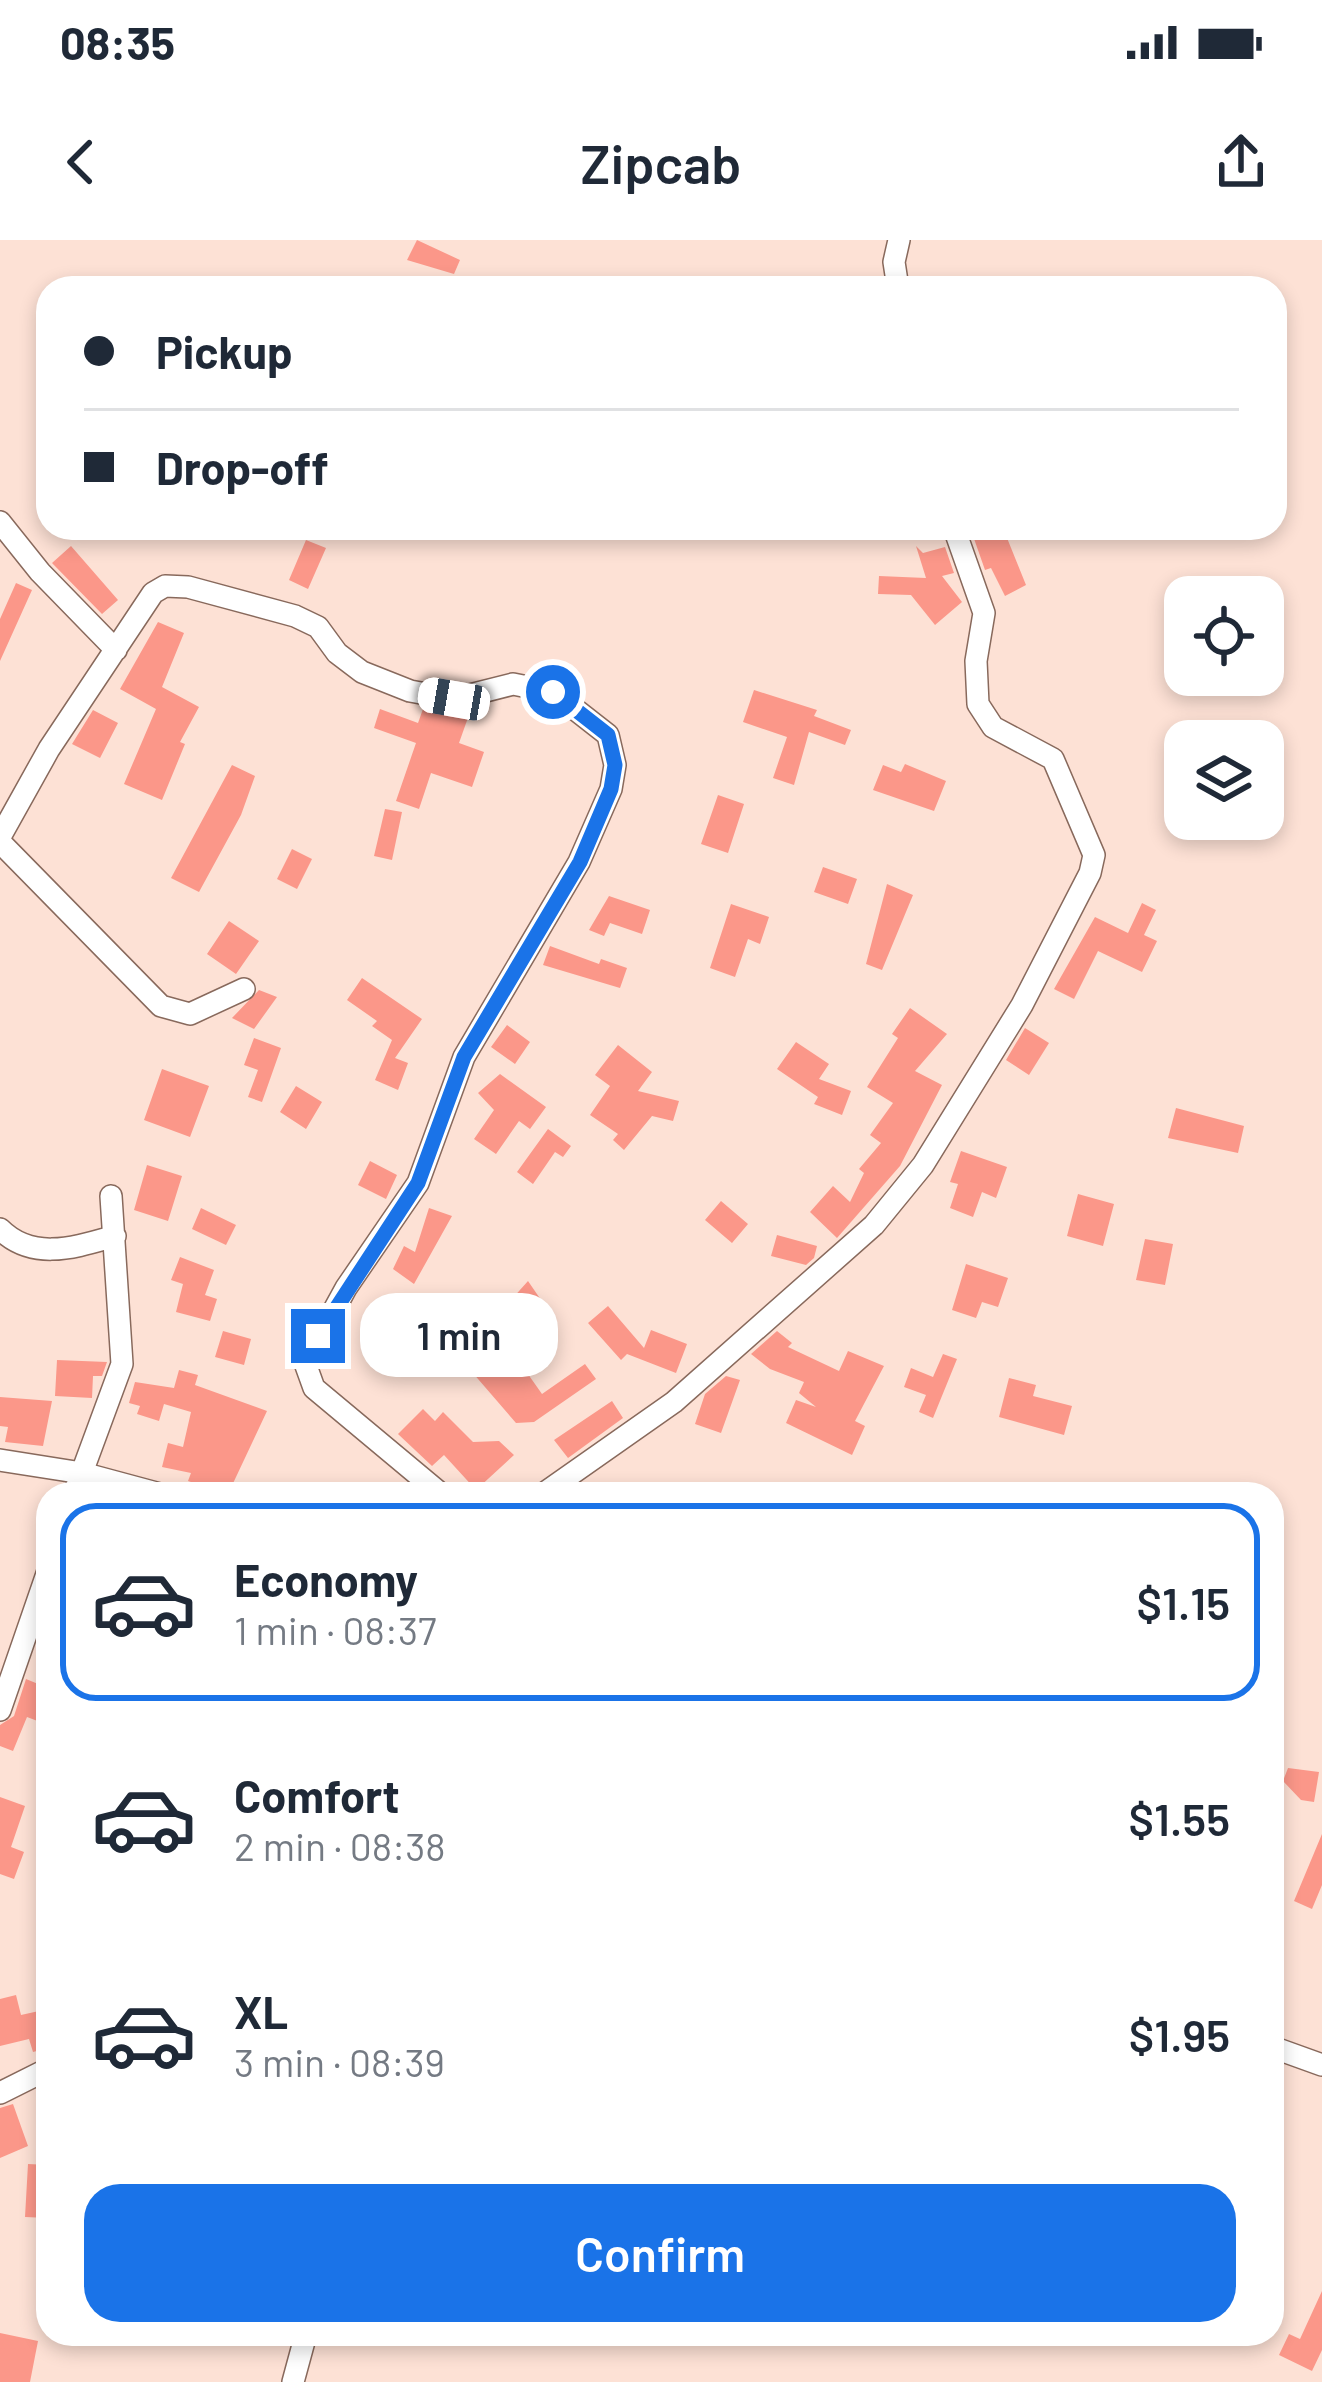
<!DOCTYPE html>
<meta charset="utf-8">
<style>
body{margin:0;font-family:Barlow,sans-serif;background:#f6f6f7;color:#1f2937;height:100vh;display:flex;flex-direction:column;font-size:45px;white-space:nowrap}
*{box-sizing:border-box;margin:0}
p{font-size:39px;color:#747a83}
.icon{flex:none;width:66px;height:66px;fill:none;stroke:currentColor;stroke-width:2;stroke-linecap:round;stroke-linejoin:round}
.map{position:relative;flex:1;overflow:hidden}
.sheet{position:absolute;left:36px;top:1242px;width:1248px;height:864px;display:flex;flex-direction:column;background:#fff;border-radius:36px;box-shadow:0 6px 18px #0003}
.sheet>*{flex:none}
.banner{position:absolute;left:36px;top:36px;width:1251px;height:264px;border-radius:36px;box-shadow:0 6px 18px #0003;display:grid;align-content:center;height:264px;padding:0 48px;background:#fff}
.controls{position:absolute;left:1164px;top:336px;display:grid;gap:24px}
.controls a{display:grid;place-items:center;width:120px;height:120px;border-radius:24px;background:#fff;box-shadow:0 6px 18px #0003;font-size:60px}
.end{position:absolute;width:54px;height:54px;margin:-27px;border:15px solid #1a73e8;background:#fff;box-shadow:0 0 0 6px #fff}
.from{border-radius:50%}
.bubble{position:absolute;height:84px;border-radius:36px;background:#fff;box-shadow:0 6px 18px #0003;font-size:39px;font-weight:600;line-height:84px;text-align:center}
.car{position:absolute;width:36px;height:72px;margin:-36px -18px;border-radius:15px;box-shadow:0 0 9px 3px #0007;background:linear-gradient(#fff 24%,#345 0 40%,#fff 0 76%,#345 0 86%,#fff 0)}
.banner b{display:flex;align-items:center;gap:42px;height:114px;font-size:45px}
.banner b+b{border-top:3px solid #e0e1e3}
.banner i{width:30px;height:30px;background:#1f2937}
ul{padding:21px 0 0;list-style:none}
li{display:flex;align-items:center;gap:36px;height:198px;margin:0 24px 18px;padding:0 24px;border:6px solid transparent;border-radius:36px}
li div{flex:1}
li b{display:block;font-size:45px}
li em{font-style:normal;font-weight:600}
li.selected{border-color:#1a73e8}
li>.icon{width:108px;height:108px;stroke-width:1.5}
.primary-button{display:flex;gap:24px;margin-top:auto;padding:24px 48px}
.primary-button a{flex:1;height:138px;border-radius:36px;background:#1a73e8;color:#fff;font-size:48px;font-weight:600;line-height:138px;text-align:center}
.status{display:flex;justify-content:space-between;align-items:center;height:84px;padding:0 60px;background:#fff;direction:ltr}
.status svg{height:33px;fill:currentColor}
header{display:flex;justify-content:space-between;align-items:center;height:156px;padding:0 48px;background:#fff;font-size:54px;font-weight:600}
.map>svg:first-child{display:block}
.building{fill:#fb9789}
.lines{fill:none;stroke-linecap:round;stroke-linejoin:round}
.street-casing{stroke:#88695c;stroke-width:24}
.street{stroke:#fff;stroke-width:21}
.route{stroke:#1a73e8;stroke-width:15}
</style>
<div class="status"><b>08:35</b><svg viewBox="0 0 49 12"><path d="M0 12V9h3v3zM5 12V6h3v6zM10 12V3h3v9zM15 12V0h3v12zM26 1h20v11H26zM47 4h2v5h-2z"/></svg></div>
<header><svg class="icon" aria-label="back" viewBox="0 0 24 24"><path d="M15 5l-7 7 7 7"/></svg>Zipcab<svg class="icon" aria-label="share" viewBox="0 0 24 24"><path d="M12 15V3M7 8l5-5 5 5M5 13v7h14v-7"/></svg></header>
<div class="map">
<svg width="1322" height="2142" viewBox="0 0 1322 2142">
<rect width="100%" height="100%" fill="#fde1d5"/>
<path class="building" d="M417 0 460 20 454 34 407 20Z
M984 288H1003L1026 345 1005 356 991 328 985 330 972 293Z
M306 300 326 308 308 349 289 340Z
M71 306 118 360 102 374 52 323Z
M916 306 923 313 945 307 954 333 942 336 962 362 935 385 911 355 878 354 879 336 926 338Z
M16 343 32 350 0 421V379Z
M158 382 184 393 162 447 199 467 180 502 185 504 162 560 124 544 156 469 120 449Z
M754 450 817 470 814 476 851 490 845 505 809 492 794 545 773 538 787 497 743 482Z
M380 469 418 483 423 469 470 472 459 503 484 512 472 547 431 533 419 569 396 561 416 503 374 488Z
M93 470 118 483 100 518 72 504Z
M905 524 946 541 934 571 873 550 883 525 901 532Z
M232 525 255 536 241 575 199 652 171 638Z
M718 555 744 564 728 613 701 604Z
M385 569 402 572 392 620 374 616Z
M292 609 312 619 297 649 277 639Z
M823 627 857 639 848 664 814 652Z
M887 644 913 655 882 730 866 724Z
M609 656 650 670 642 694 610 683 604 696 589 690Z
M1142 663 1156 670 1144 695 1157 701 1142 732 1098 711 1074 759 1054 749 1095 677 1128 693Z
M731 664 769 677 760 704 748 699 735 737 710 728Z
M229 681 259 701 236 734 207 714Z
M550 706 599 724 601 719 627 728 620 748 543 725Z
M362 738 422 779 395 818 408 823 398 850 375 840 392 800 372 786 377 781 347 760Z
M259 750 277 757 254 789 232 778Z
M910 768 947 794 915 831 942 845 900 926 837 998 810 972 833 946 850 962 864 933 859 929 881 903 870 895 893 863 867 847 898 798 892 794Z
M507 785 530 802 515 824 491 807Z
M1025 788 1049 803 1029 835 1006 820Z
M254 798 281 808 262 862 248 857 258 830 244 825Z
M796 802 829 824 819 839 851 851 842 875 814 864 818 857 777 829Z
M618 805 652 832 638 851 679 861 673 881 652 876 624 910 613 900 618 894 590 875 610 846 595 835Z
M162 829 209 846 190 897 144 880Z
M500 834 546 867 530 889 519 881 496 914 474 899 494 870 478 853Z
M296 846 322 862 306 889 280 872Z
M1176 868 1244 886 1238 913 1168 898Z
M548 889 571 906 563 917 555 912 533 944 517 932Z
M961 911 1007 927 996 958 982 952 973 977 950 968 958 944 950 942Z
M370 921 397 935 386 959 358 945Z
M147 925 182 936 168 981 134 970Z
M1078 954 1114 964 1103 1006 1067 996Z
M721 961 748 984 732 1003 705 980Z
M201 968 236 985 226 1005 192 989Z
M429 968 452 976 414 1044 393 1029 404 1006 415 1012Z
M777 995 817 1006 814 1018 806 1025 771 1016Z
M1145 999 1173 1004 1165 1045 1136 1040Z
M180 1017 214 1030 205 1055 217 1059 210 1081 176 1072 183 1044 171 1040Z
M966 1024 1008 1038 998 1067 982 1062 976 1078 952 1070Z
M528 1041 552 1076 542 1088 511 1060Z
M608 1066 644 1108 651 1090 687 1104 676 1133 627 1114 621 1120 588 1083Z
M223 1091 251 1099 244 1125 215 1117Z
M777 1091 792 1103 788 1107 839 1131 848 1111 884 1126 855 1181 865 1186 852 1215 786 1183 796 1160 816 1167 799 1153 804 1142 770 1129 751 1114Z
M506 1103 542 1154 585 1124 596 1139 534 1182 516 1183 472 1132Z
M943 1114 957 1119 933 1178 919 1172 926 1155 904 1147 911 1128 933 1137Z
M57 1120 107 1122 102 1136H93L92 1158 55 1156Z
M179 1130 198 1135 195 1145 267 1171 228 1254H206L208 1248 188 1241 191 1233 162 1227 168 1203 183 1207 191 1172 164 1164 159 1181 137 1174 140 1166 129 1163 135 1142 174 1148Z
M726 1136 740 1140 721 1193 695 1184 705 1154Z
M1009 1138 1036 1145 1033 1156 1072 1166 1064 1195 999 1177Z
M0 1157 52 1161 43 1206 5 1202 8 1187 0 1186Z
M612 1161 623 1178 568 1218 554 1200Z
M423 1169 435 1181 443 1172 473 1202 499 1201 514 1215 476 1250 444 1215 432 1226 398 1194Z
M26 1439 48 1448V1485L27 1477 13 1511 0 1506V1485L14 1476Z
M1288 1528 1319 1532 1314 1562 1301 1560 1283 1541Z
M0 1557 25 1566 11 1607 24 1612 14 1639 0 1634Z
M1322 1594V1645L1312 1669 1294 1661Z
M16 1755 21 1775 48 1769V1808L33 1812 29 1799 0 1806V1759Z
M13 1864 28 1906 0 1918V1868Z
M28 1924 48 1925V1978L25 1977Z
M1322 2051V2110L1312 2131 1279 2115 1289 2094 1300 2099Z
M0 2093 38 2101 30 2142H0Z"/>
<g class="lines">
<g class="street-casing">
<path id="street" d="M898 48 894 22 899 0
M0 282 40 332 116 410
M0 597 49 509 153 353 165 346 188 347 295 376 318 387 337 413 362 432 410 451 454 459 513 444 553 452 608 495 615 525 611 549 579 622 464 817 418 943 346 1048 305 1123 314 1148 441 1254
M0 602 161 766 190 774 244 749
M0 989C33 1022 76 1007 115 996
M0 1220 82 1233 160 1254
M74 1254 122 1124 111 956
M543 1254 674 1162 874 985 923 925 1022 765 1090 633 1094 615 1053 519 993 487 978 464 976 421 984 373 954 288
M0 1470 48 1331
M1272 1807 1322 1825
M0 1853 48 1829
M293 2142 306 2094"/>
</g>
<use href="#street" class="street"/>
</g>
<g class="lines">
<path class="route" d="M318 1096 418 943 464 817 580 622 611 549 615 525 608 495 553 452"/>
</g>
</svg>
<div class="controls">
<a><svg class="icon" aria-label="locate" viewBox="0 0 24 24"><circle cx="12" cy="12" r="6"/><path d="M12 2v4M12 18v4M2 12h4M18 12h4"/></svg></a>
<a><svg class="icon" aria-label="layers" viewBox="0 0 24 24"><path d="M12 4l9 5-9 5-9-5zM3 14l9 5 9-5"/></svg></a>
</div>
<i class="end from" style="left:553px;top:452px"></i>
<i class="end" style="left:318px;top:1096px"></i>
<div class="bubble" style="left:360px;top:1053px;width:198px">1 min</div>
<i class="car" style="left:454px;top:459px;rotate:280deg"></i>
<div class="banner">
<b><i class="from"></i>Pickup</b>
<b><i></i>Drop-off</b>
</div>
<section class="sheet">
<ul>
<li class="selected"><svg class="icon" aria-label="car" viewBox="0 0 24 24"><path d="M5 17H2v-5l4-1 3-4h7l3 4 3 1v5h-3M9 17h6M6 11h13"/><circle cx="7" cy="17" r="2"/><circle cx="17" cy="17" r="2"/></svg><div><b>Economy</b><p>1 min · 08:37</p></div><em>$1.15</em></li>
<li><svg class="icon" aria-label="car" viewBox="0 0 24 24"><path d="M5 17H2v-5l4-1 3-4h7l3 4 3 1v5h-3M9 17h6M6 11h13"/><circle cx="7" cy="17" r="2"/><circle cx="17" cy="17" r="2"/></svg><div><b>Comfort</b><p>2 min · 08:38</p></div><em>$1.55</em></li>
<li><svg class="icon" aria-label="car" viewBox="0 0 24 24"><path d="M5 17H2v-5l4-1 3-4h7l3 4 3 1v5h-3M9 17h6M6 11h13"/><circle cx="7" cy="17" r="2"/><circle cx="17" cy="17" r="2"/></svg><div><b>XL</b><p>3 min · 08:39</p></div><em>$1.95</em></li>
</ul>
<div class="primary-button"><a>Confirm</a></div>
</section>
</div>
